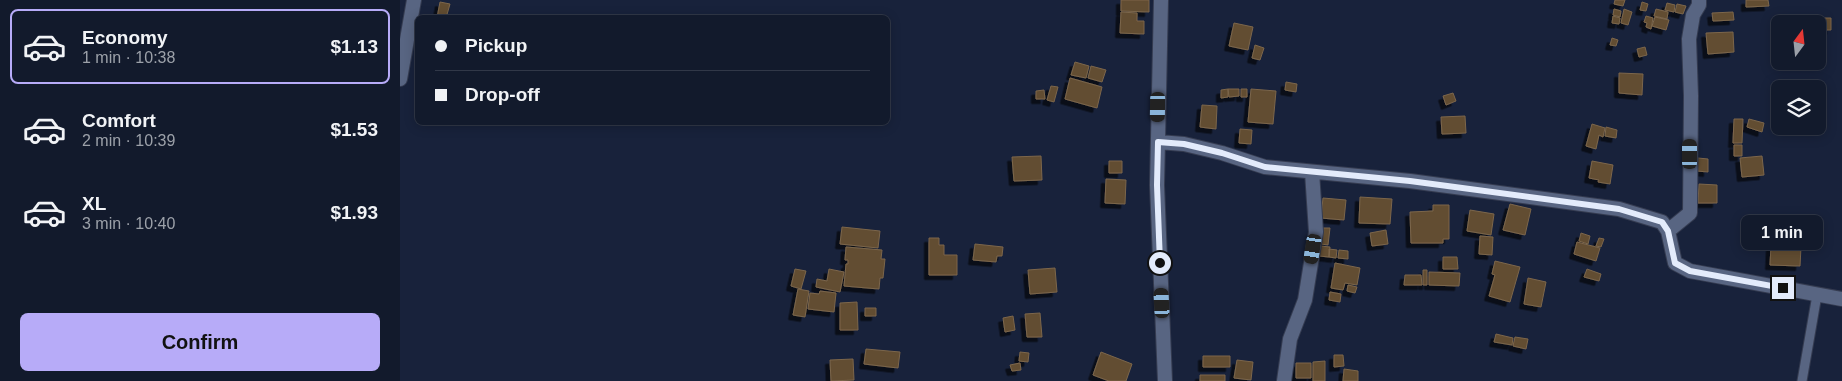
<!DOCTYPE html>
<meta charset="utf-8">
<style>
body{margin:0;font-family:Helvetica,sans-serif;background:#1f2738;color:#f1f3f6;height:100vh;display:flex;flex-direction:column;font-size:19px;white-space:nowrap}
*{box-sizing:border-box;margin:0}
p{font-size:16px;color:#9ca1a9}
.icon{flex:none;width:28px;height:28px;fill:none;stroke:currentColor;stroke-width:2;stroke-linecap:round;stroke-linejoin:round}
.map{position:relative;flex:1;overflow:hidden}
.side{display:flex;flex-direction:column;background:#121a2c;width:400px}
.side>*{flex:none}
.hud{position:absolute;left:15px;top:15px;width:475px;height:110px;border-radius:8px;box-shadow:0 2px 12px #0003,0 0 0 1px #313848;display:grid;align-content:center;height:110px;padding:0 20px;background:#121a2c}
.needle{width:32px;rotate:15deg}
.buttons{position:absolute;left:1371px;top:15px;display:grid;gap:10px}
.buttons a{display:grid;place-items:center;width:55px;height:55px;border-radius:8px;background:#121a2c;box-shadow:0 2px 12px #0003,0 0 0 1px #313848;font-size:25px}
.end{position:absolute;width:22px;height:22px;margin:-11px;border:6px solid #e3ebfb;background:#111;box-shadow:0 0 0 2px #111}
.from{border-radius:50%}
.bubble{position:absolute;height:35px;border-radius:8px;background:#121a2c;box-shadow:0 2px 12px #0003,0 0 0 1px #313848;font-size:16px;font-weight:600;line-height:35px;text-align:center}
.car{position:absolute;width:15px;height:30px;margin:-15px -8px;border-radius:6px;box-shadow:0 0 4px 1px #0007;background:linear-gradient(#222 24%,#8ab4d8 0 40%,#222 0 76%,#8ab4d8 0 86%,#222 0)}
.hud b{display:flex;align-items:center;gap:18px;height:48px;font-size:19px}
.hud b+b{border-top:1px solid #313848}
.hud i{width:12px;height:12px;background:#f1f3f6}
ul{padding:9px 0 0;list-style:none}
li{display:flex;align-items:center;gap:15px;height:75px;margin:0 10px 8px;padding:0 10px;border:2px solid transparent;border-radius:8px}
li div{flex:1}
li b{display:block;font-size:19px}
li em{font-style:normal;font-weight:600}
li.active{border-color:#b7abf8}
li>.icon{width:45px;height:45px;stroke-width:1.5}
.primary-button{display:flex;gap:10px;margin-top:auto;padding:10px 20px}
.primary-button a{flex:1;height:58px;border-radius:8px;background:#b7abf8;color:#111;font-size:20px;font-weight:600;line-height:58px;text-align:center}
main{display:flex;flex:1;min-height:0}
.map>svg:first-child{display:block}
.building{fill:#624d32;stroke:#7c664b;filter:url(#shadow)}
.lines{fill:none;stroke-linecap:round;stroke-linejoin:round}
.service-casing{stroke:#353c51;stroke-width:11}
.minor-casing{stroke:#353c51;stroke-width:16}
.service{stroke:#586582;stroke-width:9}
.minor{stroke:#586582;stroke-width:14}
.route{stroke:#e3ebfb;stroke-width:6}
</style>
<main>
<section class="side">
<ul>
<li class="active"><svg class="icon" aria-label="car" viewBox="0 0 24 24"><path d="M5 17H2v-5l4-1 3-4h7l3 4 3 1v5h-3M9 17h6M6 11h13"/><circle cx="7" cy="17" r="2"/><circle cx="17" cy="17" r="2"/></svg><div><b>Economy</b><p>1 min · 10:38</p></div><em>$1.13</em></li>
<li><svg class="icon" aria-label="car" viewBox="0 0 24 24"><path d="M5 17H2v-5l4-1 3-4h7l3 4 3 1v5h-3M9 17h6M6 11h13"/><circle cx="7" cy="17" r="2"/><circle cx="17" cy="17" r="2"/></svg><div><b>Comfort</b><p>2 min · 10:39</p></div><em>$1.53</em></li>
<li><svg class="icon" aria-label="car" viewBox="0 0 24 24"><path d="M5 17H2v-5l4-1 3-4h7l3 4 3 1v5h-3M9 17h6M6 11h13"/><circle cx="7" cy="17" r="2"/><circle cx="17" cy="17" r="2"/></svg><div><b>XL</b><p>3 min · 10:40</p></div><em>$1.93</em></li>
</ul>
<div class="primary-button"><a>Confirm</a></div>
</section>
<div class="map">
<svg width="1442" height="381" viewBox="0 0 1442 381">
<defs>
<filter id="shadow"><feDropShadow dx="-4.5" dy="4.5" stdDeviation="0" flood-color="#0009"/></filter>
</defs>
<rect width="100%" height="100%" fill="#18223b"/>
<path class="building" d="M721 0H749V12L721 11Z
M1215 0H1225L1223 6 1214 4Z
M1346 0H1368L1369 6 1346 7Z
M40 2 50 4 46 18H37Z
M1242 2 1248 4 1246 11 1240 10Z
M1267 3 1275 5 1274 12 1265 10Z
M1277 4 1286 6 1283 14 1275 12Z
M1214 9 1221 11 1220 17 1213 15Z
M1224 9 1232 12 1228 25 1221 23Z
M1256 9 1268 12 1267 19 1254 16Z
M721 12 737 13V21H744V34L720 33Z
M1333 12 1334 20 1313 21 1312 13Z
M1213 16 1220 18 1219 24 1212 23Z
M1246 16 1253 18 1251 29 1246 27 1247 23 1244 22Z
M1255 17 1269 20 1266 30 1252 26Z
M1408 18H1431V30H1418V24H1408Z
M834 23 853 27 848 50 829 46Z
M1333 32 1334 52 1308 54 1306 33Z
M1212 38 1218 40 1216 46 1210 45Z
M855 45 864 48 860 60 852 58Z
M1245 47 1247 55 1239 57 1237 49Z
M675 62 689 66 686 78 671 75Z
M691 66 706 70 702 82 688 78Z
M1219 73 1243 74 1242 95 1219 93Z
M670 78 702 87 697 108 665 99Z
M886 82 897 84 896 92 885 90Z
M651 86 658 87 654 102 647 100Z
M828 89V97L821 98V90Z
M828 89H839V96L829 97Z
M841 89H847V97H841Z
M851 89 876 91 873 124 848 122Z
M644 90 645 99H636V91Z
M1053 93 1056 101 1046 105 1043 96Z
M802 105 817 106 816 129 800 127Z
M1065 116 1066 133 1042 134 1041 117Z
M1334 119H1343L1342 143H1333Z
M1349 119 1364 123 1362 132 1347 127Z
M1192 124 1205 128 1203 137 1199 135 1196 149 1186 146Z
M1206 127 1217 130 1216 138 1205 136Z
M840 129 852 130 851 144 839 143Z
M1334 145H1342V156H1334Z
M641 156 642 180 614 181 612 157Z
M1362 156 1364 175 1342 177 1340 158Z
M1298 158 1308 159V172L1297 171Z
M709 161H722V173H709Z
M1192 161 1213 165 1210 184 1198 182 1199 180 1189 178Z
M706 179 726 180 725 204 705 203Z
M1299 184 1317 185V203H1298Z
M960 197 992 199 990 224 959 223Z
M923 198 946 200 944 220 921 218Z
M1110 204 1131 209 1125 235 1103 230Z
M1033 205H1049V239H1043V243H1011L1010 212 1033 211Z
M1070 210 1094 214 1091 235 1067 231Z
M1361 215 1363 223 1353 225 1351 218Z
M1370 221 1388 225 1385 239 1367 235Z
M442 227 480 231 478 248 440 244Z
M922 228H930L928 245 921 244Z
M986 230 988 244 972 246 970 233Z
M1181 233 1190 236 1188 244 1179 241Z
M1080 236 1093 237 1092 255 1079 254Z
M529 238H539V245H544V255H557V275H529Z
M1199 238 1204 239 1201 247 1196 246Z
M1177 242 1200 248 1196 261 1174 254Z
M575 244 603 247 602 256H597L596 262 573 260Z
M920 246 930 247 929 257 919 256Z
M1371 246 1401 247 1400 266 1370 265Z
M446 247 482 250 481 259H485L483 278H480L479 289 444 286 446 264H448V260H445Z
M929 249 937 250 936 258 929 257Z
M939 250 948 251V259L938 258Z
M1043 257H1057L1058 269H1043Z
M1095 261 1120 267 1110 302 1089 296 1095 275 1092 274Z
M935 263 960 268 957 285 945 283 943 290 931 288Z
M655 268 657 292 630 294 628 270Z
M395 269 406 271 401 289 391 286Z
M429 269 444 272 440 292 416 287 417 279 427 281Z
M1187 269 1201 274 1199 281 1184 277Z
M1023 270H1027V285H1023Z
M1029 272 1060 273 1059 286 1029 285Z
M1005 275H1021L1022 285H1004Z
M1128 278 1146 282 1141 307 1124 304Z
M948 285 957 287 955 293 947 291Z
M398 289 409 291 405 317 393 315Z
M420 291 436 293 434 312 408 309 410 293 419 294Z
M930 292 941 294 940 302 929 300Z
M457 302 458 330H440V303Z
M465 308H476V316H465Z
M640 313 642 337H627L625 314Z
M613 316 615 330 605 332 603 318Z
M1096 334 1113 338 1112 345 1094 342Z
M1115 337 1128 339 1126 349 1113 346Z
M466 349 500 352 498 368 464 364Z
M620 352 629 353 628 362 619 361Z
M701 352 732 364 726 381H709L693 375Z
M934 355H943L944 366 934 367Z
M803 356H830V367H803Z
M453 359 454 380 431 381 430 360Z
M837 360 853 362 851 380 834 378Z
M925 361V381H913V362Z
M620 363 621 370 612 371 610 365Z
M896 363H911V378H896Z
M944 369 958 371V381H943Z
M800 375H825V381H800Z"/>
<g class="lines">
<g class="service-casing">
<path id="service" d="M1402 381 1417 295"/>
</g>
<g class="minor-casing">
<path id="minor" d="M761 0 757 185 765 381
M0 79 14 0
M758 142 784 144 822 153 865 167 1010 181 1219 209 1262 222 1268 231 1275 263 1290 271 1442 299
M1268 231 1290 213 1291 96 1289 39 1293 15 1299 5V0
M884 381 890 339 905 300 916 232 912 172"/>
</g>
<use href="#service" class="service"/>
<use href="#minor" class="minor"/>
</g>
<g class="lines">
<path class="route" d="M760 263 757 185 758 142 784 144 822 153 865 167 1010 181 1219 209 1262 222 1268 231 1275 263 1290 271 1383 288"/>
</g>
</svg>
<div class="buttons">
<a><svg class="needle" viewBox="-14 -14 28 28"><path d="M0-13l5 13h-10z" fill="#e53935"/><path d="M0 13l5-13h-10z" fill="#9ca1a9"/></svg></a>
<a><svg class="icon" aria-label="layers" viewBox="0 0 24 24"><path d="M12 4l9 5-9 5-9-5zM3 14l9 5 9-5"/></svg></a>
</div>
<i class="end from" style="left:760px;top:263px"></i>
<i class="end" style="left:1383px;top:288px"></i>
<div class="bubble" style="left:1341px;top:215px;width:82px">1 min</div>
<i class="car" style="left:758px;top:107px;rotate:181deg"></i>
<i class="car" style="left:1290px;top:154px;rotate:0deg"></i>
<i class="car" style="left:913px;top:249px;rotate:189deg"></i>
<i class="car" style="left:762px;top:303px;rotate:357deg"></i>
<div class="hud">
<b><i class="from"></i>Pickup</b>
<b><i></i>Drop-off</b>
</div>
</div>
</main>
